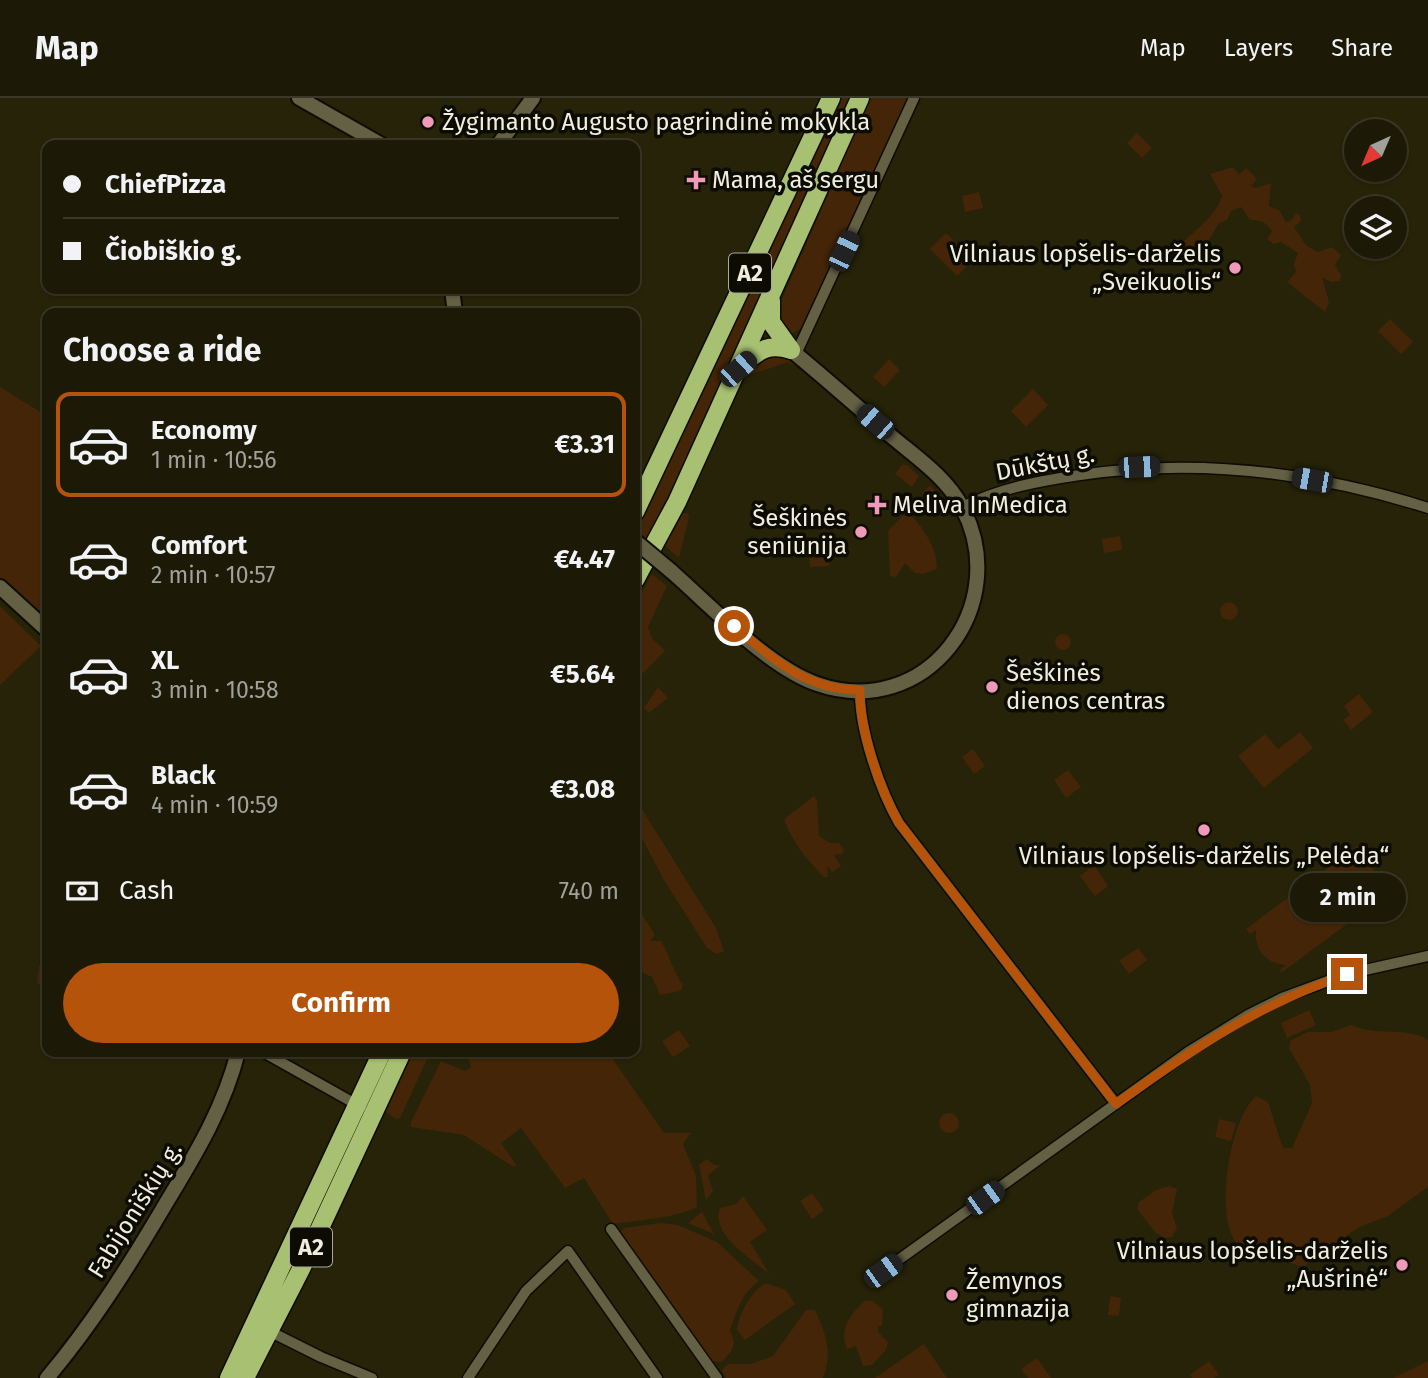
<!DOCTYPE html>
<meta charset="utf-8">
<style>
body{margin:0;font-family:"Fira Sans",sans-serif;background:#252310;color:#f1f3f6;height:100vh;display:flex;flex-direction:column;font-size:26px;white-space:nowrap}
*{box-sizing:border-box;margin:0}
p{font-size:23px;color:#a0a19b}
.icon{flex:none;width:38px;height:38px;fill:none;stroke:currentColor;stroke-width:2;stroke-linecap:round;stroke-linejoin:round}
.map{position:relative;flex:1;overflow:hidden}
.panel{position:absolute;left:42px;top:210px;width:598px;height:749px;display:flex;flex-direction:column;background:#1c1a06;border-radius:14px;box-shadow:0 2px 5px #0004,0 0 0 2px #3a3828}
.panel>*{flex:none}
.banner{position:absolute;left:42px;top:42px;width:598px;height:154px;border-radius:14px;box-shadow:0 2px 5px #0004,0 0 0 2px #3a3828;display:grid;align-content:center;height:154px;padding:0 21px;background:#1c1a06}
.needle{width:46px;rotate:224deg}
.fabs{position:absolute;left:1344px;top:21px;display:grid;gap:14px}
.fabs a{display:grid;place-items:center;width:63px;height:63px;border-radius:50%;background:#1c1a06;box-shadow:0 2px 5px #0004,0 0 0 2px #3a3828;font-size:35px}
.end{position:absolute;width:32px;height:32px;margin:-16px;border:9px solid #b45309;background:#fff;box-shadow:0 0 0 4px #fff}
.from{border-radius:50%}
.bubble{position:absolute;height:49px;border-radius:24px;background:#1c1a06;box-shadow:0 2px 5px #0004,0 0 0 2px #3a3828;font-size:23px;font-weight:700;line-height:49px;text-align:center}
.car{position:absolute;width:21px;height:42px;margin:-21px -10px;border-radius:9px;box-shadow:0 0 5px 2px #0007;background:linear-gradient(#222 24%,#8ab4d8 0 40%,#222 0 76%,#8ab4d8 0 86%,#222 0)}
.banner b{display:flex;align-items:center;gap:24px;height:66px;font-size:26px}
.banner b+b{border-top:2px solid #3a3828}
.banner i{width:18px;height:18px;background:#f1f3f6}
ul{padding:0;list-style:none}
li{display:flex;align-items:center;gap:21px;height:105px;margin:0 14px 10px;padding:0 7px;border:4px solid transparent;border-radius:14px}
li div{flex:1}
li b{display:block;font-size:26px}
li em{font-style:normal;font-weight:700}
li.current{border-color:#b45309}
li>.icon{width:63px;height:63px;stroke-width:1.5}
h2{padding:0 21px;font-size:32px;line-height:84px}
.pay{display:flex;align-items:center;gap:18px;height:77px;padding:0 21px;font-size:26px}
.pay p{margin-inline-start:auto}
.action{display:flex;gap:14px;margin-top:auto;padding:14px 21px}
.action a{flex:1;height:80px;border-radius:42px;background:#b45309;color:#fff;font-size:28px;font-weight:700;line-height:80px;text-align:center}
header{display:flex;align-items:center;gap:42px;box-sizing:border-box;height:98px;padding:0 35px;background:#1c1a06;border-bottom:2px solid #3a3828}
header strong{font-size:33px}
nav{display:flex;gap:38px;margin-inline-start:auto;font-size:24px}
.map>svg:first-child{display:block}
.green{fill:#442507}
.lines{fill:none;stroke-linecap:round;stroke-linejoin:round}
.street-casing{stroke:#0f0c00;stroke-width:13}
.secondary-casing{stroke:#0f0c00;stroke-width:18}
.highway-casing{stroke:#0f0c00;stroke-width:21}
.street{stroke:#636044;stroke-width:10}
.secondary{stroke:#636044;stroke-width:14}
.highway{stroke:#a7c071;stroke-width:18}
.secondary-bridge-casing{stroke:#0f0c00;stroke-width:18;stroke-linecap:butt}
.secondary-bridge{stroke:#636044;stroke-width:14}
.route{stroke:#b45309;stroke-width:9}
.poi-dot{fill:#ef9ab8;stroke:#0d0c03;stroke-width:2.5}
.labels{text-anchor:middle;stroke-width:7;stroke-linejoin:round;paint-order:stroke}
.shield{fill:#0d0c03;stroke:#acaa9c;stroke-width:2}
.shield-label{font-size:23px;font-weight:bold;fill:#f0eede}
.poi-label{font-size:24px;fill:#f0eede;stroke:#0d0c03;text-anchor:start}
.street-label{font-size:24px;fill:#f0eede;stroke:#0d0c03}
</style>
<header>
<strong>Map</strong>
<nav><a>Map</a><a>Layers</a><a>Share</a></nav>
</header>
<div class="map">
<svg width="1428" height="1280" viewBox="0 0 1428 1280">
<rect width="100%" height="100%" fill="#262308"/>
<path class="green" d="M838 0H854L635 470V436Z
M870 0H910L804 229 793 235 785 233 776 215Z
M1137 35 1152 50 1142 60 1127 45Z
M1230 70H1234L1239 77 1246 70 1257 81 1251 88 1255 90 1271 85 1269 108 1279 112 1286 124 1292 122 1296 115 1300 117 1301 123 1294 129 1306 147 1317 154 1332 149 1341 157 1335 167 1341 177 1340 183 1331 184 1322 179 1329 204 1325 214 1287 184 1296 174 1294 166 1298 155 1281 144 1274 146 1267 141 1272 133C1266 124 1261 122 1250 122L1241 109 1231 113 1227 122 1219 125 1208 144 1192 150 1181 166 1172 159C1185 136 1214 124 1222 98L1210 76Z
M979 94 983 110 965 114 962 98Z
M946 135 973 162 957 178 930 151Z
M1390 221 1413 244 1401 256 1378 233Z
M762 254 786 259 797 269 788 264 746 278Z
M889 261 900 272 884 289 873 279Z
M0 289 47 318V525L0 481Z
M1033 291 1048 307 1026 329 1011 313Z
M902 367H907L919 378 912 389 895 376Z
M930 387 952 413 945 412 942 419 922 396Z
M907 413C922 428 937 448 937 471L923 476 915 475 905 465 896 479 890 478 888 433Z
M683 415H688L689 419 679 460 665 448Z
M1120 438 1122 452 1104 455 1102 441Z
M828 449 829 468 810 469 808 450Z
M652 476 667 488 648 529 652 540 665 553 635 583V507Z
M1220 513a9 9 0 1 1 18 0a9 9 0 1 1-18 0Z
M0 508 41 548 0 587Z
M1055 544a8 8 0 1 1 16 0a8 8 0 1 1-16 0Z
M658 589 668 600 649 615 644 610Z
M1359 596 1373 614 1351 632 1343 622 1350 617 1344 608Z
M1300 634 1313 650 1264 690 1238 658 1265 636 1278 651Z
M973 651 985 668 974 676 962 659Z
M1068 672 1081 689 1066 700 1054 682Z
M814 698 817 703 819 738 830 745H839L844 752 842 756 834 757 841 768 832 774 827 768 828 779H824C808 763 791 743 784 721Z
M635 700 716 830 724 853 716 856 707 850 665 784 635 727Z
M1357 748 1361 753 1353 759C1377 764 1386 785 1374 806L1281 875 1280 872 1286 867C1266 866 1254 852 1256 832L1250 836 1246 831Z
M1094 767 1108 788 1095 798 1080 778Z
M635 805 655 837 650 843H661C670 858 673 873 683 887L681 893 660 897 652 879 643 875C637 862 631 850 640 838L635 831Z
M1138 850 1147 862 1129 876 1119 863Z
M42 864 47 870V890L37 885 39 868Z
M1309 912 1316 927 1287 940 1281 925Z
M1351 927C1377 939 1407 928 1428 942V1089L1388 1118 1359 1129 1306 1167 1299 1168 1236 1145C1214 1115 1230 1021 1256 998L1268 1004 1283 1050H1292L1312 1005 1310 987 1289 950 1290 943 1307 934H1331Z
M679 932 690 948 673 959 662 943Z
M413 954H429V957L400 1020 396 1021 386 1014Z
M476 954H608L664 1035H691L683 1046 696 1078 697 1109C677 1120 638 1122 613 1126L584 1080 565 1090 521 1030 501 1045 517 1068H512L464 1037 411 1029V1024L441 963 465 973 471 969 468 960Z
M939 1025a10 10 0 1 1 20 0a10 10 0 1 1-20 0Z
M1219 1021 1236 1025 1231 1043 1215 1039Z
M707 1061 714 1067H721L708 1077 713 1093 706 1102 699 1067Z
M1169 1088 1177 1091 1172 1115 1177 1130 1172 1139 1165 1140 1156 1135 1137 1111 1139 1104 1156 1092Z
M812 1095 824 1112 812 1121 800 1103Z
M743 1098 767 1132 750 1144 770 1177C752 1161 710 1137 720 1110L736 1106Z
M702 1114 714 1136 688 1125Z
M660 1125 678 1127 717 1144 759 1183C742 1195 736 1214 730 1233 738 1247 732 1253 722 1264L710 1263 618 1137 624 1130Z
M765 1185 786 1192 795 1206 745 1242 737 1232C739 1214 751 1195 765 1185Z
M1110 1198 1121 1200 1119 1218 1108 1217Z
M865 1203H873L883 1212 882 1227 878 1229V1234L888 1244 886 1252 872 1267 863 1268 856 1248 847 1251C838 1231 851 1215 865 1203Z
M806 1212H815C826 1236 833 1255 823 1280H726L722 1272 728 1266H751L773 1258Z
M924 1246 947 1280H875Z
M1037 1260 1051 1280H1028L1021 1271Z
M1209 1263 1219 1277 1214 1280H1192L1190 1277Z
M1428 1263V1280H1393Z"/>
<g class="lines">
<g class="street-casing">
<path id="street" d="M796 256 914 0
M962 409C1000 390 1039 383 1080 377 1198 360 1315 374 1428 410
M860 592C859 631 880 692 899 725L1116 1006
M263 954 361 1009
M611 1131 717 1280
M883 1173 1188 954 1248 917 1282 900 1347 876 1428 858
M269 1233 321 1259 372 1280
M468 1280 526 1193 568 1153 657 1280"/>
</g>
<g class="secondary-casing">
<path id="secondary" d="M299 0 382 47
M498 47 533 0
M452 191 455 215
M671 473C711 508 768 569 817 586 926 624 1014 507 962 409 946 379 916 359 891 338 858 309 825 280 791 252
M0 489 47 532
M47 1280C91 1228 127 1171 162 1112 193 1060 223 1013 238 954"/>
</g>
<g class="highway-casing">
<path id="highway" d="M771 203V224L791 252
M743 266C759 252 769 245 791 252
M635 414 831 0
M635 482 677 404 860 0
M229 1280 382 954
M245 1280 300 1173 402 954"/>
</g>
<use href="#street" class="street"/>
<use href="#secondary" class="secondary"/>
<use href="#highway" class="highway"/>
<g class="secondary-bridge-casing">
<path id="secondary-bridge" d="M635 443 671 473"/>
</g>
<use href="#secondary-bridge" class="secondary-bridge"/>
</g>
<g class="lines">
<path class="route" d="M734 528C773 561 806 592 860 592 859 631 880 692 899 725L1116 1006C1194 950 1256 908 1347 876"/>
</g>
<g class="poi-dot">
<circle cx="428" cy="24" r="7"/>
<path d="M692.5 71.5h7v7h7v7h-7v7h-7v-7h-7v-7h7z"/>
<circle cx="1235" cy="170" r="7"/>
<path d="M873.5 396.5h7v7h7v7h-7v7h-7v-7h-7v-7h7z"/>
<circle cx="861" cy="434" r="7"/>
<circle cx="992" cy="589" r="7"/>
<circle cx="1204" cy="732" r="7"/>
<circle cx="1402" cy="1167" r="7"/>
<circle cx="952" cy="1197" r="7"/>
</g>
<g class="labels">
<g class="shield">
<rect x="729" y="155.5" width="42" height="39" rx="5"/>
<rect x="290" y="1129.5" width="42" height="39" rx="5"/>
</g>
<g class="shield-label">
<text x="750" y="183">A2</text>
<text x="311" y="1157">A2</text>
</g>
<g class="poi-label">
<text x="442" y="32">Žygimanto Augusto pagrindinė mokykla</text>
<text x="712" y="90">Mama, aš sergu</text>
<text x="1221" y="164" text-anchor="end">Vilniaus lopšelis-darželis<tspan x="1221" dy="28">„Sveikuolis“</tspan></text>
<text x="893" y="415">Meliva InMedica</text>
<text x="847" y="428" text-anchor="end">Šeškinės<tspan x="847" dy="28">seniūnija</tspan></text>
<text x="1006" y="583">Šeškinės<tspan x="1006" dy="28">dienos centras</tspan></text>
<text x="1204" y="766" text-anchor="middle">Vilniaus lopšelis-darželis „Pelėda“</text>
<text x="1388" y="1161" text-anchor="end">Vilniaus lopšelis-darželis<tspan x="1388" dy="28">„Aušrinė“</tspan></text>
<text x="966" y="1191">Žemynos<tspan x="966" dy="28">gimnazija</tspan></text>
</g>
<g class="street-label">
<text transform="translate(1045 365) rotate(-11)" y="8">Dūkštų g.</text>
<text transform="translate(135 1112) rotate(-58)" y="8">Fabijoniškių g.</text>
</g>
</g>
</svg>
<div class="fabs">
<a><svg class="needle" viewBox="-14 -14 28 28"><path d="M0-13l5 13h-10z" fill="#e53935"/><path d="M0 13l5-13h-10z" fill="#a0a19b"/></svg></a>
<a><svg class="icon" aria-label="layers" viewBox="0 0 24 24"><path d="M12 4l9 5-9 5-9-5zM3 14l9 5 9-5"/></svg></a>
</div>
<i class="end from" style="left:734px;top:528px"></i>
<i class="end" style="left:1347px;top:876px"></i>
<div class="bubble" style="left:1290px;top:775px;width:116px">2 min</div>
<i class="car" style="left:844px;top:153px;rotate:25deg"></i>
<i class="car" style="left:738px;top:271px;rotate:48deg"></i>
<i class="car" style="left:875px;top:324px;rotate:311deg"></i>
<i class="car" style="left:1139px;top:369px;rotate:88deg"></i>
<i class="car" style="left:1312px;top:382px;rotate:280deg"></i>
<i class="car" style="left:985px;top:1100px;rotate:54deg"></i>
<i class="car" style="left:883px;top:1173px;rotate:54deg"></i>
<div class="banner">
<b><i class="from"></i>ChiefPizza</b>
<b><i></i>Čiobiškio g.</b>
</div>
<section class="panel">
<h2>Choose a ride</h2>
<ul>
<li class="current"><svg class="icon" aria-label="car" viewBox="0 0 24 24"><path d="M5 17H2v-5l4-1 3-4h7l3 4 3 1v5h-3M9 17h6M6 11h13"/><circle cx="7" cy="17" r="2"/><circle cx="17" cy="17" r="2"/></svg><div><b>Economy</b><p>1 min · 10:56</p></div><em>€3.31</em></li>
<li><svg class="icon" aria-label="car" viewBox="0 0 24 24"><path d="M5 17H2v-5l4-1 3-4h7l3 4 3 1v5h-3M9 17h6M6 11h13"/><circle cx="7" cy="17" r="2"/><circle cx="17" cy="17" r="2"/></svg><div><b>Comfort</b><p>2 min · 10:57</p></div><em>€4.47</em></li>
<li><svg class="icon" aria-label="car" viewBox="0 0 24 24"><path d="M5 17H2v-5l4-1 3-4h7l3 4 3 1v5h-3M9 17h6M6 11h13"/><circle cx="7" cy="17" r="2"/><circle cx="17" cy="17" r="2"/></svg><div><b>XL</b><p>3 min · 10:58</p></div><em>€5.64</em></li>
<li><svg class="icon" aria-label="car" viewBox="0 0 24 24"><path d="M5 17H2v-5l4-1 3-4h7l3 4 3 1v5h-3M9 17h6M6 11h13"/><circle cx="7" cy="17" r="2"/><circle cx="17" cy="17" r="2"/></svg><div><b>Black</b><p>4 min · 10:59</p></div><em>€3.08</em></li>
</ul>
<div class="pay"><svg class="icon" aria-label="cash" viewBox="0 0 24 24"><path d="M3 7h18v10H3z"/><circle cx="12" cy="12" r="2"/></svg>Cash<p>740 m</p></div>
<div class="action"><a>Confirm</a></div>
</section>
</div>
